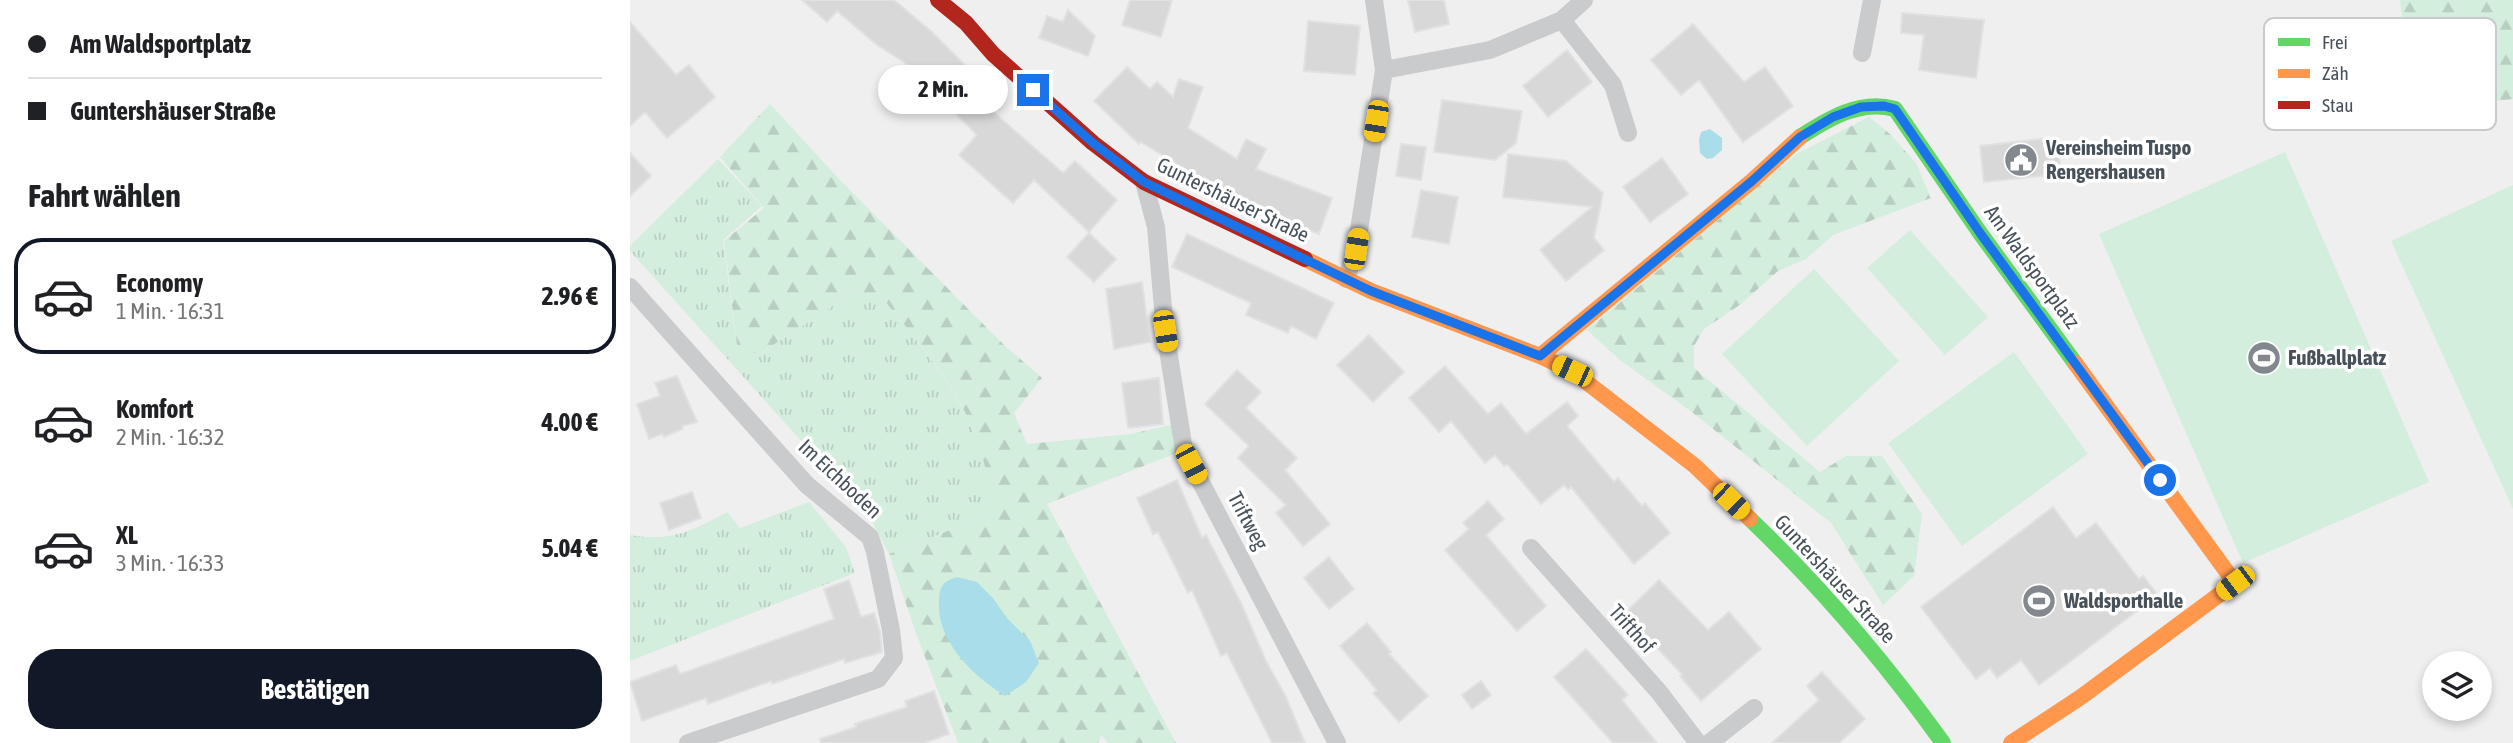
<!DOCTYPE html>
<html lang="de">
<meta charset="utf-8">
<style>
body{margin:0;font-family:"Asap Condensed",sans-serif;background:#f2f2f2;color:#202124;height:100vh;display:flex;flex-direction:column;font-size:26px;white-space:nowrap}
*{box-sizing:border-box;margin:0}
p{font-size:23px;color:#757577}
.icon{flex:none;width:38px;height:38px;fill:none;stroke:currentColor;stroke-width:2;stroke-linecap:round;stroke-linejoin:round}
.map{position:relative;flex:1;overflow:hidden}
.panel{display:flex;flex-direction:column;background:#fff;width:630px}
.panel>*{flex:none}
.banner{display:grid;align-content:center;height:154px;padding:0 28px;background:#fff}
.tools{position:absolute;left:1792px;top:651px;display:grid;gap:14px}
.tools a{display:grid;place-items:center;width:70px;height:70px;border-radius:50%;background:#fff;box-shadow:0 4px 10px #0003;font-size:35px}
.end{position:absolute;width:32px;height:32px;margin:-16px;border:9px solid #1a73e8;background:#fff;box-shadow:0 0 0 4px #fff}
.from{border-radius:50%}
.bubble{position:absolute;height:49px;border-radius:24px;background:#fff;box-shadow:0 4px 10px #0003;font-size:23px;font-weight:700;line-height:49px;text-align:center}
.car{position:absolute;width:21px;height:42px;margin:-21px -10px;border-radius:9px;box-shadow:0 0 5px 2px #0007;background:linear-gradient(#f5c518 24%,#345 0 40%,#f5c518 0 76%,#345 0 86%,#f5c518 0)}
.banner b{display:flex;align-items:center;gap:24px;height:66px;font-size:26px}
.banner b+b{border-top:2px solid #e0e0e0}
.banner i{width:18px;height:18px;background:#202124}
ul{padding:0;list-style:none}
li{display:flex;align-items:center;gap:21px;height:116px;margin:0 14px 10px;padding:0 14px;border:4px solid transparent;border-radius:28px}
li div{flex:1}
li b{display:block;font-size:26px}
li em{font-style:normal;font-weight:700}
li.active{border-color:#111827}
li>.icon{width:63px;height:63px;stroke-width:1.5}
h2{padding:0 28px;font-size:32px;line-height:84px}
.primary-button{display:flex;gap:14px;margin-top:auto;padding:14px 28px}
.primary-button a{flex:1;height:80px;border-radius:28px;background:#111827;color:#fff;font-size:28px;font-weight:700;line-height:80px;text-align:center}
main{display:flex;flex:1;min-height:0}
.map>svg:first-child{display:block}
.grass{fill:url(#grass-tufts)}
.forest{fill:url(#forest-firs)}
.pitch{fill:#d4eede}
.water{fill:#aaddea}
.building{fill:#d8d8d9;stroke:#e0e1e2;stroke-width:2}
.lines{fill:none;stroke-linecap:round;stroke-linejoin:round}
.street{stroke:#c9cbcd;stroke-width:18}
.fast{stroke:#63d668;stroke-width:16}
.slow{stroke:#ff974d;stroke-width:16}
.jam{stroke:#b3261e;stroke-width:16}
.route{stroke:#1a73e8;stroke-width:9}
.labels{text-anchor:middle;stroke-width:7;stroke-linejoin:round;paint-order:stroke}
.poi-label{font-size:21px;font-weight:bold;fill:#47515a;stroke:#fff;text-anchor:start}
.street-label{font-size:21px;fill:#47515a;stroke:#fff}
.key{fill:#fff;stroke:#c8cbce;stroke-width:2}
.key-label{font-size:19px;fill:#47515a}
</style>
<main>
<section class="panel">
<div class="banner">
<b><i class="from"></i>Am Waldsportplatz</b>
<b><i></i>Guntershäuser Straße</b>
</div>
<h2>Fahrt wählen</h2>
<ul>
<li class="active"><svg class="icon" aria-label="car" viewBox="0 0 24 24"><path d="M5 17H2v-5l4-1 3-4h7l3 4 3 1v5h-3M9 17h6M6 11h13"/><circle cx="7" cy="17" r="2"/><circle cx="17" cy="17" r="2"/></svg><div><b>Economy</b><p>1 Min. · 16:31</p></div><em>2.96 €</em></li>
<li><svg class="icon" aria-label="car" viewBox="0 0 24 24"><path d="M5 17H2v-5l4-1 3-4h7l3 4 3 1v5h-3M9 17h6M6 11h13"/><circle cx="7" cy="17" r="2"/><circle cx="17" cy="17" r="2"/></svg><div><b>Komfort</b><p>2 Min. · 16:32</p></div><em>4.00 €</em></li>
<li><svg class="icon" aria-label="car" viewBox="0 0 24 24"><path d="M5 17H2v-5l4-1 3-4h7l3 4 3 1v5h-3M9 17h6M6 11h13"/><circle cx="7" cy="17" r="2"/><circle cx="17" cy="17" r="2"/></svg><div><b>XL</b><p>3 Min. · 16:33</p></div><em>5.04 €</em></li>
</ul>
<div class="primary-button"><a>Bestätigen</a></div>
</section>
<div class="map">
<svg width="1883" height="743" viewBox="0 0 1883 743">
<defs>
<pattern id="grass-tufts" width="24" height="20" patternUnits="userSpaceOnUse" patternTransform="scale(1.75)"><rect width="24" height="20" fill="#d4eede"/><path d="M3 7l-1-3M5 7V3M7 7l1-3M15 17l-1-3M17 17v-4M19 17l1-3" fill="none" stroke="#b7cec1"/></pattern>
<pattern id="forest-firs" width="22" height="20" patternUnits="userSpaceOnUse" patternTransform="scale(1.75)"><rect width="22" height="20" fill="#d4eede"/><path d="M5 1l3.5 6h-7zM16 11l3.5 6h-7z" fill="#b7cec1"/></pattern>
</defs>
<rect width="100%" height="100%" fill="#efefef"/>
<path class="grass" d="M88 159 132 206 93 240 108 353H131L224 292 249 294C279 331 322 380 340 423 352 450 360 483 370 511L259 554 244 525 229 505 0 251V246Z
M179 502 216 547 225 573 0 661V535C42 542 62 531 97 512L110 528Z"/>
<path class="forest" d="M1770 0H1883V99L1848 103 1766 120 1696 117 1682 51 1773 28Z
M140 104 210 180 373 344 412 378 384 413 397 444 501 434 549 423 554 450 417 504 546 743H478L471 735 468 743H328L287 636 259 554 369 511C359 483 352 451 340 423 322 379 279 331 249 294L224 292 131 353H108L94 241 134 208 90 157Z
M1239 117 1260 134 1286 163 1301 198 1203 235 1176 259 1148 271 1111 304 1074 329 1064 346V368L1190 472 1216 456H1252L1292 514 1284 576 1253 605 1201 523 1063 413 990 360 957 330 1168 153Z"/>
<path class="pitch" d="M1655 152 1799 482 1613 563 1469 234Z
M1883 185V509L1761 241Z
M1280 230 1358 317 1315 355 1237 268Z
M1184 269 1269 361 1177 446 1092 354Z
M1384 352 1458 454 1332 546 1258 443Z"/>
<path class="water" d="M1080 129 1092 138V150L1083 158 1077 159 1070 153 1069 140 1071 132Z
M327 577 347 582 363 598 376 617 400 641 409 663 396 682 375 696C342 675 306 641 309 600 310 585 313 582 327 577Z"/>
<path class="building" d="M172 0H264L302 32 361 91 351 101 433 173 445 161 487 200 459 232 404 180 383 203 329 155 347 135 274 62 247 45 207 11 197 22Z
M500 0H542L531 37 492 25Z
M778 0H814L819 24 785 32Z
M438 10 465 36 458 56 409 38 417 16 433 22Z
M1272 13 1354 20 1346 78 1289 70 1294 35 1271 33Z
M678 21 730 26 725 75 674 71Z
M0 22 46 75 59 65 85 97 37 138 15 112 0 126Z
M1063 24 1114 82 1135 67 1163 106 1113 142 1069 80 1051 95 1021 60Z
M937 50 962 82 918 117 893 86Z
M497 67 520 89 527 82 543 97 549 79 573 87 558 128 607 159 616 139 636 149 626 169 702 198 689 234 642 216 643 213 574 181 511 142 509 144 464 101Z
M812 100 892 111 886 143 865 160 804 152Z
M1427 137 1431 174 1354 182 1350 146Z
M771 144 796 147 791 180 766 176Z
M0 153 21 176 0 196Z
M878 154 936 161 973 193 964 238 974 250 936 281 910 250 962 207 873 197Z
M1032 158 1058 194 1020 222 993 187Z
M791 190 828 197 819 244 782 237Z
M459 233 486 259 464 282 437 257Z
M557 234 704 303 686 339 661 326 658 333 616 315 621 303 542 267Z
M512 282 520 342 484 349 476 289Z
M739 335 774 372 743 402 707 365Z
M815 366 858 414 871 403 896 434 937 402 948 416 937 426 984 482 988 478 1012 506 1015 503 1040 533 1004 564 941 487 938 490 934 485 911 504 877 464 874 466 865 455 855 463 821 421 809 432 779 398Z
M607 370 631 392 616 408 667 458 655 470 700 524 673 546 646 513 656 505 608 458 619 446 575 404Z
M47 376 67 422 52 426 53 429 34 437 32 434 19 439 7 404 30 396 25 383Z
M529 378 533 424 498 428 492 383Z
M547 480 572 538 576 535 611 603 636 661 656 697 675 743H642L597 653 591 656 562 590 558 593 528 532 523 534 507 498Z
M62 492 71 518 39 530 30 503Z
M858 501 874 519 856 535 916 606 887 631 815 550 839 529 833 523Z
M1423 507 1446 538 1466 523 1509 579 1513 576 1528 595 1409 685 1391 660 1367 678 1360 668 1346 679 1291 607Z
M699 557 724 589 699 609 674 578Z
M219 580 231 617 244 613 250 632 252 652 215 663 214 659 142 684 141 681 78 704 76 698 12 721 0 682 46 665 50 674 204 619 194 589Z
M1029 580 1078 630 1099 612 1131 649 1071 701 1050 676 1052 674 994 614Z
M737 623 761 652 759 654 798 696 769 722 743 693 747 690 710 646Z
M956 649 998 695 992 700 1027 743H983L924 677Z
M1192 672 1235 719 1209 743H1142L1189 700 1177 686Z
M851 681 861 695 842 709 832 695Z
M304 691 319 734 294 743H191L190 739 226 727 225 724 277 707 275 701Z"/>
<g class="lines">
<path class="street" d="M932 20 983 85 998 133
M1232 53 1242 0
M754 70 860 50 932 20 954 0
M514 182 526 227 535 331 554 450 707 743
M716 279 726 249 754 70 744 0
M0 287 177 485 240 537 245 552 261 630 264 658 248 679 58 743
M901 548 1029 692 1068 743
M1079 743 1124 708"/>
<path class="fast" d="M1170 137C1198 119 1230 99 1265 109L1350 233 1445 363
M1120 519C1192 588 1255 662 1313 743"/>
<path class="slow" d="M675 259 741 291 910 356 942 371 1065 466 1120 519
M910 356 1122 181 1170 137
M1381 743 1451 697 1605 583 1445 363"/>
<path class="jam" d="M308 0 336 23 363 54 463 143 514 182 675 259"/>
</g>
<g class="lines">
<path class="route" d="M403 90 463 143 514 182 741 291 910 356 1122 181 1170 137 1203 117 1231 107 1254 106 1265 109 1350 233 1530 480"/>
</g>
<defs>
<g id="civic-disc" transform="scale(1.75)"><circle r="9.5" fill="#82888e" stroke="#fff"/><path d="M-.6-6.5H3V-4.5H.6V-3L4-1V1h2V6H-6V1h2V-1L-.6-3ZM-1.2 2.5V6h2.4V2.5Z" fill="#fff"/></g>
<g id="stadium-disc" transform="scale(1.75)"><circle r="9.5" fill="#82888e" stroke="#fff"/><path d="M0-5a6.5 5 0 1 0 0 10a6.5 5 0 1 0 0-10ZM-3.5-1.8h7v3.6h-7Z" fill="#fff"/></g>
</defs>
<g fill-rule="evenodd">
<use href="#civic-disc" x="1391" y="160"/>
<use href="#stadium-disc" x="1634" y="358"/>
<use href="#stadium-disc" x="1409" y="601"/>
</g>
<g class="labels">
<g class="poi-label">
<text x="1416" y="155">Vereinsheim Tuspo<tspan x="1416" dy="24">Rengershausen</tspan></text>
<text x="1658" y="365">Fußballplatz</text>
<text x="1434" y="608">Waldsporthalle</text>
</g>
<g class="street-label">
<text transform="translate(603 200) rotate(26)" y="7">Guntershäuser Straße</text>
<text transform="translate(1402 267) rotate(54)" y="7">Am Waldsportplatz</text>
<text transform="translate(210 479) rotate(43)" y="7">Im Eichboden</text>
<text transform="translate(618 521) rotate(62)" y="7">Triftweg</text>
<text transform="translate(1205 579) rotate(47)" y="7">Guntershäuser Straße</text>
<text transform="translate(1002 629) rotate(48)" y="7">Trifthof</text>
</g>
</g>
<rect x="1634" y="18" width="232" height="112" rx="10" class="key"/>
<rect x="1648" y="38" width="32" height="8" fill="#63d668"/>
<rect x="1648" y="69" width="32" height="9" fill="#ff974d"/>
<rect x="1648" y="101" width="32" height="8" fill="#b3261e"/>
<g class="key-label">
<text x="1692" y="49">Frei</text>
<text x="1692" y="80">Zäh</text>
<text x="1692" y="112">Stau</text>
</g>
</svg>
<div class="tools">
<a><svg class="icon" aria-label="layers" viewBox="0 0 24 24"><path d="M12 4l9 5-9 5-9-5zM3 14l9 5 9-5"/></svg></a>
</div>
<i class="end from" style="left:1530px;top:480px"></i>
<i class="end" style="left:403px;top:90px"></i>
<div class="bubble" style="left:248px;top:65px;width:130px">2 Min.</div>
<i class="car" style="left:746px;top:121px;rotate:189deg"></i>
<i class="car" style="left:726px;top:249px;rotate:9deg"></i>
<i class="car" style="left:535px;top:331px;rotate:171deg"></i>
<i class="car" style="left:942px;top:371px;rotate:295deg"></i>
<i class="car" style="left:561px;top:464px;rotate:152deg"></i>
<i class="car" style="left:1101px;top:501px;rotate:134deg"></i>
<i class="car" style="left:1605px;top:583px;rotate:233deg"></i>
</div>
</main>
